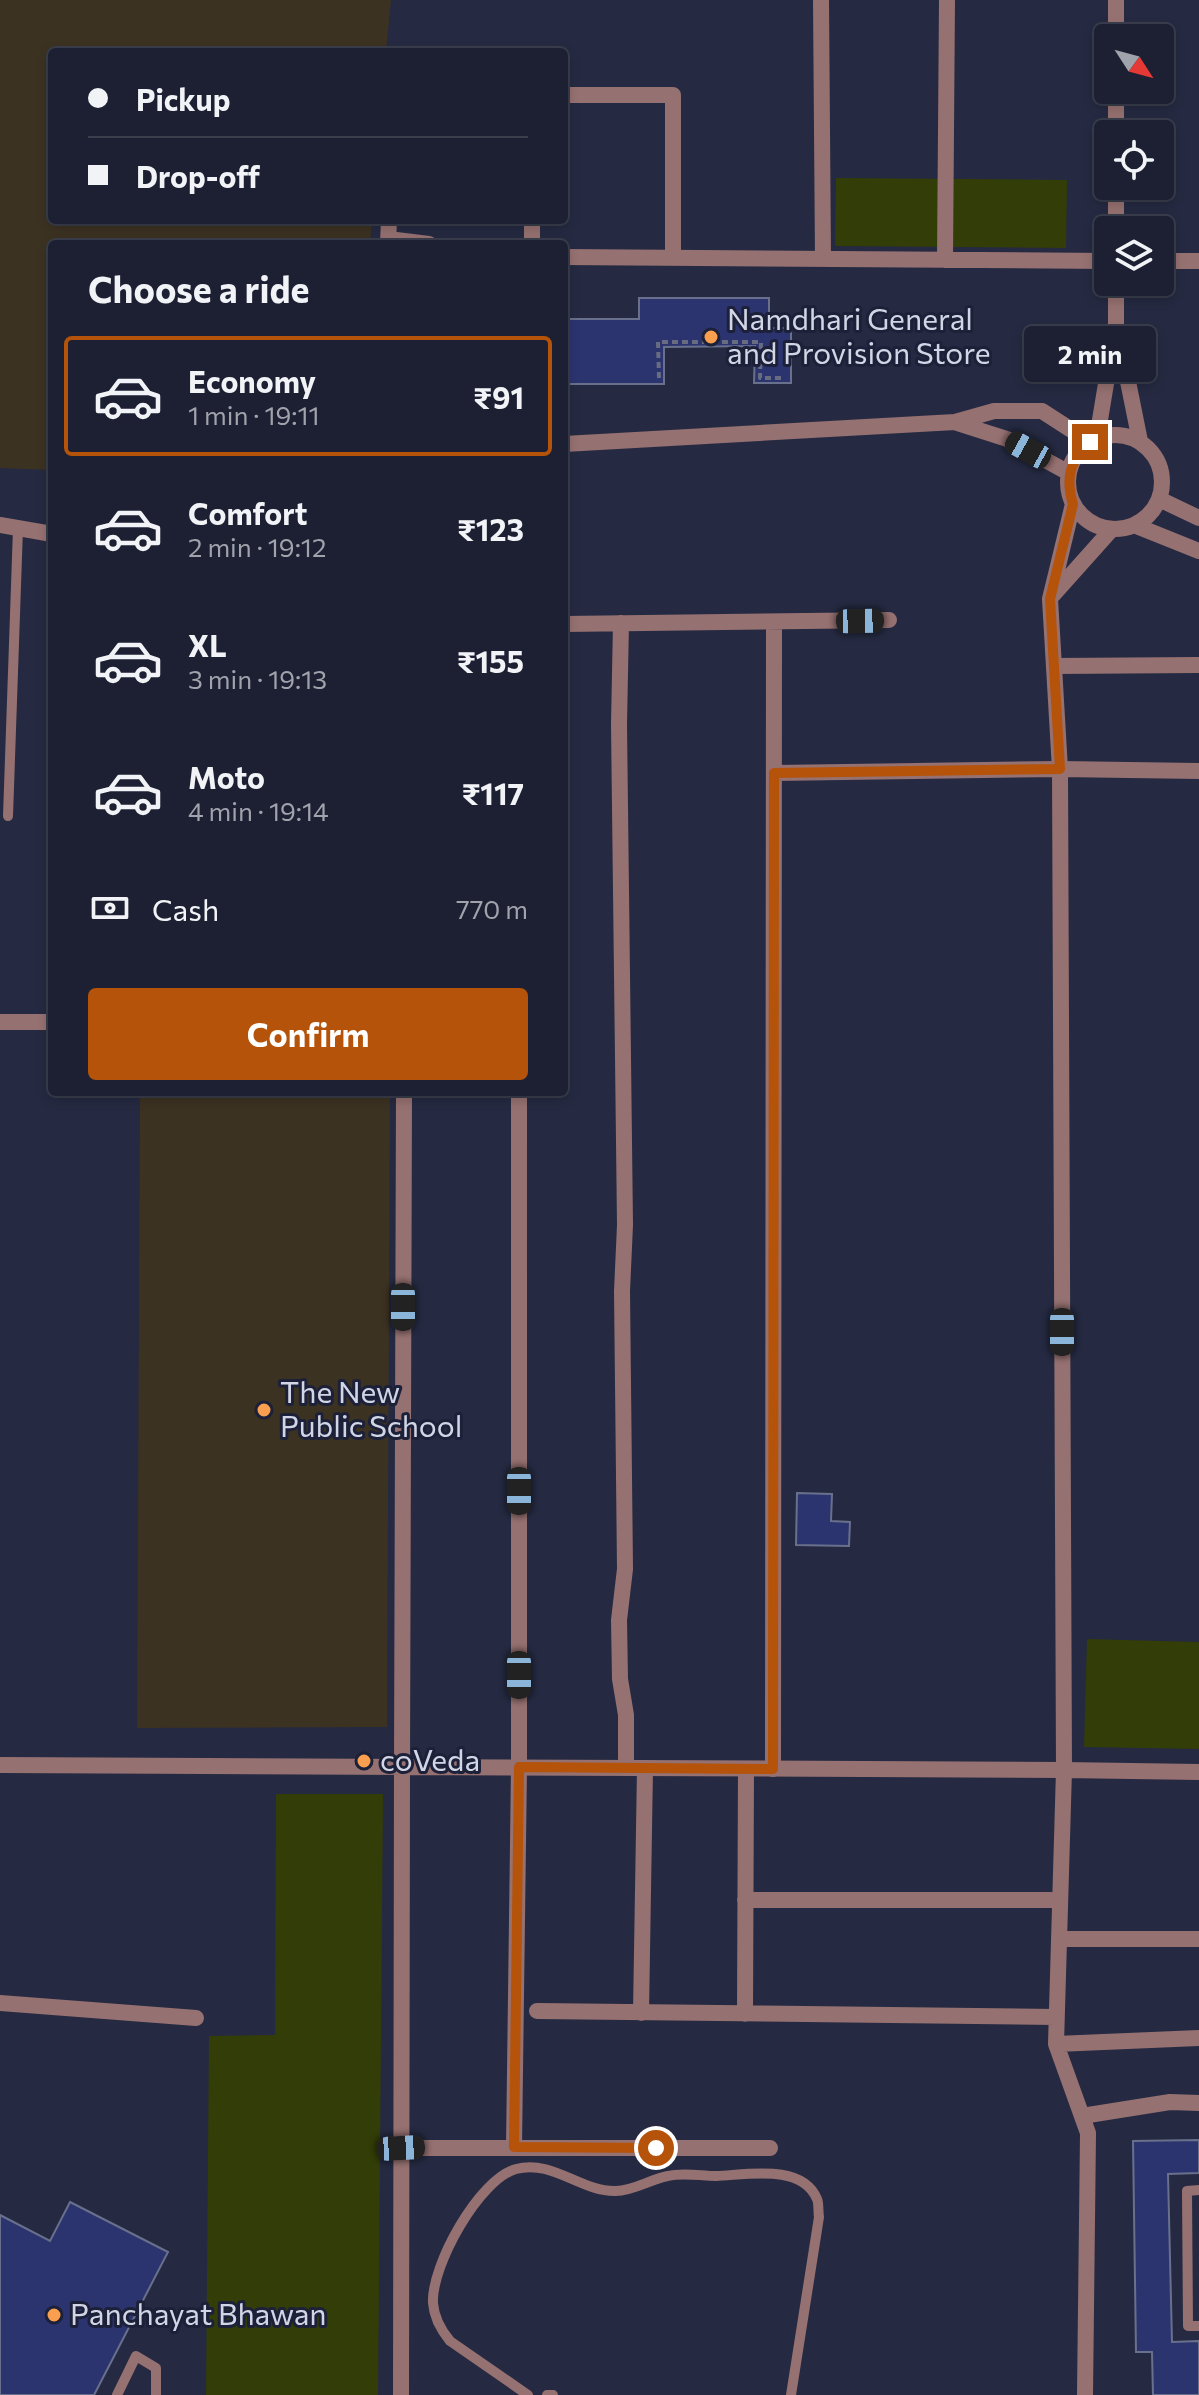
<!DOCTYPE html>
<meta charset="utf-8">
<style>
body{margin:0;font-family:Commissioner,sans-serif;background:#292d3e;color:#f1f3f6;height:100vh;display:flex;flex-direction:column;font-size:30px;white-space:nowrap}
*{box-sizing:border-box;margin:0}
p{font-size:26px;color:#a0a3ac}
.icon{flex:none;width:44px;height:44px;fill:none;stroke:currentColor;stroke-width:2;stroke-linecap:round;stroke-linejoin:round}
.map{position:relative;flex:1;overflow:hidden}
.details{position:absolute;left:48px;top:240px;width:520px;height:856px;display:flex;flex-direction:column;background:#1c2032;border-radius:8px;box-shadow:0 4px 12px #0003,0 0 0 2px #3a3e4d}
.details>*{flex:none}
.hud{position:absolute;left:48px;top:48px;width:520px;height:176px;border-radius:8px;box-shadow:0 4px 12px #0003,0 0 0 2px #3a3e4d;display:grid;align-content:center;height:176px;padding:0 40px;background:#1c2032}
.needle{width:52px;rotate:126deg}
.buttons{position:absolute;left:1094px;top:24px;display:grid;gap:16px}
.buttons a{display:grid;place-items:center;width:80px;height:80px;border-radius:8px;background:#1c2032;box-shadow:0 4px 12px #0003,0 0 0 2px #3a3e4d;font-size:40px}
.end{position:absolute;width:36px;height:36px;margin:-18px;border:10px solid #b45309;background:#fff;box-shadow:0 0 0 4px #fff}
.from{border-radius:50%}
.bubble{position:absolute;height:56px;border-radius:8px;background:#1c2032;box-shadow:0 4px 12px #0003,0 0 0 2px #3a3e4d;font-size:26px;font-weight:700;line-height:56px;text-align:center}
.car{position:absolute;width:24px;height:48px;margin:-24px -12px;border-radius:10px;box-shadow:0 0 6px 2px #0007;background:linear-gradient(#222 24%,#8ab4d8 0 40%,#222 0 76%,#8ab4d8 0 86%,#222 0)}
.hud b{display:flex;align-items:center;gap:28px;height:76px;font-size:30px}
.hud b+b{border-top:2px solid #3a3e4d}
.hud i{width:20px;height:20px;background:#f1f3f6}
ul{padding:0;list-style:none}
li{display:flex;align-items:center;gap:24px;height:120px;margin:0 16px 12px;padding:0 24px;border:4px solid transparent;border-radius:8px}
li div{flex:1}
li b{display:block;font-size:30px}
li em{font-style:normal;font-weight:700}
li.on{border-color:#b45309}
li>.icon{width:72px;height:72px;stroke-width:1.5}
h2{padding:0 40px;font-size:36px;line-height:96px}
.pay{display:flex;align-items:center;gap:20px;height:88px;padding:0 40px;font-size:30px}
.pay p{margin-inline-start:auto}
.action{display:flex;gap:16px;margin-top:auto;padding:16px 40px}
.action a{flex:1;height:92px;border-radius:8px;background:#b45309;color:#fff;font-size:32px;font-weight:700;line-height:92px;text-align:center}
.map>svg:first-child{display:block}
.education{fill:#3c3222}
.green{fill:#333d07}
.building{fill:#2c3470;stroke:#69708c;stroke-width:2}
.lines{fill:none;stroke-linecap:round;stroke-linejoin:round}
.path{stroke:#686c81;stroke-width:4;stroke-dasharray:6 4;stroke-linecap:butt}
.service{stroke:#967171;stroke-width:10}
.minor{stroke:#967171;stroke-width:16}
.tertiary{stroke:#967171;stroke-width:16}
.route{stroke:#b45309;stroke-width:10}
.poi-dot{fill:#fa9f4f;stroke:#1c2038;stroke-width:3}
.labels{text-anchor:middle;stroke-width:6;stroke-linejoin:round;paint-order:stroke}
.poi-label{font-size:30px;fill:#d1d5e5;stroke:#1c2038;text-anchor:start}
</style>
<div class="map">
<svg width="1199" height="2395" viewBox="0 0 1199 2395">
<rect width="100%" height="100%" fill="#252a42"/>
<path class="education" d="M0 0H391L386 52H52V220H372L370 244H52V470L0 468Z
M140 1092H390L387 1727 137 1728Z"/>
<path class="green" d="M836 178 1067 180 1066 248 835 246Z
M1087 1639 1199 1642V1749L1084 1747Z
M276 1794H383L378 2395H206L209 2036 275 2035Z"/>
<path class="building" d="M639 298H769V328H791V383H754L755 346 664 347V384H564V363H569V319H639Z
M797 1493 832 1494 831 1521 850 1522 849 1546 796 1545Z
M1199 2140V2173L1168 2174 1172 2342 1199 2341V2395H1153L1152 2352H1136L1133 2141Z
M70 2202 168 2252 94 2395H0V2215L50 2241Z"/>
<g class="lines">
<path class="path" d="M659 378 658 342H761L760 378H784"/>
<path class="service" d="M8 816 18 528
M1199 2190 1187 2191 1188 2326H1199
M117 2395 136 2356 156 2368V2395
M528 2395 450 2341C441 2330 434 2318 433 2303 431 2266 479 2179 516 2169 552 2159 581 2192 616 2191 633 2191 651 2179 668 2176 683 2172 701 2176 716 2176 746 2175 802 2163 817 2199 819 2203 818 2212 819 2217L791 2395
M547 2395H553"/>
<path class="minor" d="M821 0 823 259
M564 95H673V258
M388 239 429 244
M388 244 389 220
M532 244V220
M564 257 1108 261
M945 260 947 0
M1160 261H1199
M621 623 619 724 625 1225 622 1291 625 1569 619 1620 620 1679 626 1715V1768
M564 624 889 620
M1054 666 1199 665
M774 773 1060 769 1199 771
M0 1022H52
M402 1767 404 1092
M773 1769 774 622
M745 1900H1060
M1059 1939H1199
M0 2003 196 2018
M537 2011 1056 2017
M641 2013 645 1768
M745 2014 746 1769
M1056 2044 1199 2038
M1082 2116 1170 2102 1199 2103
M514 2147 519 1767V1092
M401 2148H770
M1085 2395 1088 2133 1056 2044 1064 1770 1199 1772"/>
<path class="tertiary" d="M1116 38V0
M1116 134V90
M1116 230V186
M1118 332 1140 441
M957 423 1007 439 1069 473
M1068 482a47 47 0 1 1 94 0a47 47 0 1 1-94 0Z
M1097 438 1116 323V282
M564 444 955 422 994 411H1042L1090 442
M1159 499 1199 518
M0 525 52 534
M1134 525 1199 551
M1053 595 1112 529
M0 1765 1064 1770 1060 769 1050 599 1073 504
M401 2395 402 1767"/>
</g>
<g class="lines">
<path class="route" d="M656 2148 514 2147 519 1767 773 1769 774 773 1060 769 1050 599 1073 504C1065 478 1070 460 1090 442"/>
</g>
<g class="poi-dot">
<circle cx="711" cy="337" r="8"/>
<circle cx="264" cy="1410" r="8"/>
<circle cx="364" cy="1761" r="8"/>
<circle cx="54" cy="2315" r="8"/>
</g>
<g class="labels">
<g class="poi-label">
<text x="727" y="330">Namdhari General<tspan x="727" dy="34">and Provision Store</tspan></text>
<text x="280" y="1403">The New<tspan x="280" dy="34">Public School</tspan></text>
<text x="380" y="1771">coVeda</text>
<text x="70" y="2325">Panchayat Bhawan</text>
</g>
</g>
</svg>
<div class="buttons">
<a><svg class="needle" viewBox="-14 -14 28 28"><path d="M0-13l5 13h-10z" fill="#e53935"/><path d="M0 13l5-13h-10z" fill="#a0a3ac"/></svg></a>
<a><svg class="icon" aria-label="locate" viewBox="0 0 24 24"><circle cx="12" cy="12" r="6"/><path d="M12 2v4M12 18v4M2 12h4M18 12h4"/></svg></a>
<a><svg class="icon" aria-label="layers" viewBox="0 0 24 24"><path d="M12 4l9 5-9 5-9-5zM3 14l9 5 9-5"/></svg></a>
</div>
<i class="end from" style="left:656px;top:2148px"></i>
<i class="end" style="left:1090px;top:442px"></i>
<div class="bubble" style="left:1024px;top:326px;width:132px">2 min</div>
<i class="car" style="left:1028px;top:450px;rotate:299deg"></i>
<i class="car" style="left:860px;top:621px;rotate:89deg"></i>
<i class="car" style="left:403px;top:1307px;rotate:180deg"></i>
<i class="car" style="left:1062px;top:1332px;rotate:180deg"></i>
<i class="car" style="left:519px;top:1491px;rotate:180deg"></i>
<i class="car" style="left:519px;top:1675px;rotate:180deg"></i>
<i class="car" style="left:401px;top:2148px;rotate:87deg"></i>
<div class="hud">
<b><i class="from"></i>Pickup</b>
<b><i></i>Drop-off</b>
</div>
<section class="details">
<h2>Choose a ride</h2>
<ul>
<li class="on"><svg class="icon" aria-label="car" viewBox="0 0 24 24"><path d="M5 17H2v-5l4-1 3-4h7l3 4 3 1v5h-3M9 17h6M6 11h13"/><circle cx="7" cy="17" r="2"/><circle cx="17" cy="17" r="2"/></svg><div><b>Economy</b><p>1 min · 19:11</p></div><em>₹91</em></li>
<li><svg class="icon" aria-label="car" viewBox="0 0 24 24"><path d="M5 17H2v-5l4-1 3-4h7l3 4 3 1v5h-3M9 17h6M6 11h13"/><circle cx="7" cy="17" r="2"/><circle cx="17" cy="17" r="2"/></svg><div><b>Comfort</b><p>2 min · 19:12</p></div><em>₹123</em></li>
<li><svg class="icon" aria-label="car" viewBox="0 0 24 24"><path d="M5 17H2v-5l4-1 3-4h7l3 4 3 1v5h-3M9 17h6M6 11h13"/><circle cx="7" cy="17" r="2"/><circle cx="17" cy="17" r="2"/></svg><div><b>XL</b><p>3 min · 19:13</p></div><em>₹155</em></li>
<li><svg class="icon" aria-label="car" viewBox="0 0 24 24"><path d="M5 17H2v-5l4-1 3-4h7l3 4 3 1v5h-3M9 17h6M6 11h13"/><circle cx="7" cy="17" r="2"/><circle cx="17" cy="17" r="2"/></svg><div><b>Moto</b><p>4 min · 19:14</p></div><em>₹117</em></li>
</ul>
<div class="pay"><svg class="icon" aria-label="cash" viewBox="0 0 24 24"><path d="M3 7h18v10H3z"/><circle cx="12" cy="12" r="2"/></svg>Cash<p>770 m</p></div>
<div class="action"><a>Confirm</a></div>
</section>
</div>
